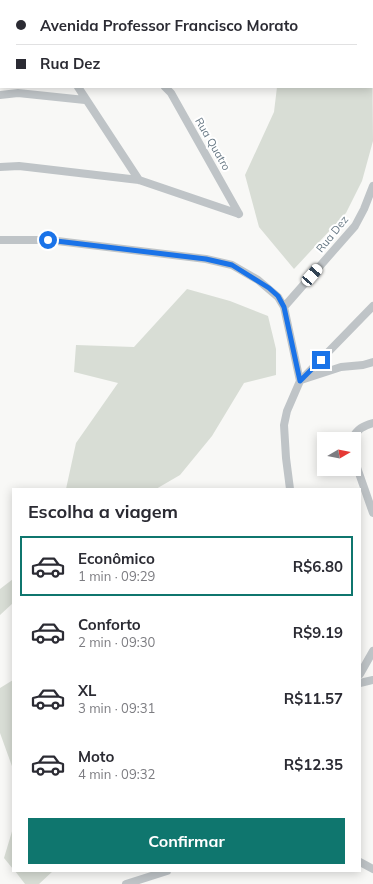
<!DOCTYPE html>
<html lang="pt">
<meta charset="utf-8">
<style>
body{margin:0;font-family:Mulish,sans-serif;background:#f2f2f3;color:#2b2b33;height:100vh;display:flex;flex-direction:column;font-size:15px;white-space:nowrap}
*{box-sizing:border-box;margin:0}
p{font-size:13px;color:#7c7c81}
.icon{flex:none;width:22px;height:22px;fill:none;stroke:currentColor;stroke-width:2;stroke-linecap:round;stroke-linejoin:round}
.map{position:relative;flex:1;overflow:hidden}
.panel{position:absolute;left:12px;top:488px;width:349px;height:384px;display:flex;flex-direction:column;background:#fff;border-radius:0px;box-shadow:0 2px 10px #0003}
.panel>*{flex:none}
.top-card{position:absolute;left:0px;top:0px;width:373px;height:88px;box-shadow:0 2px 10px #0003;display:grid;align-content:center;height:88px;padding:0 16px;background:#fff}
.needle{width:26px;rotate:80deg}
.buttons{position:absolute;left:317px;top:432px;display:grid;gap:8px}
.buttons a{display:grid;place-items:center;width:44px;height:44px;border-radius:0px;background:#fff;box-shadow:0 2px 10px #0003;font-size:20px}
.end{position:absolute;width:18px;height:18px;margin:-9px;border:5px solid #1a73e8;background:#fff;box-shadow:0 0 0 2px #fff}
.from{border-radius:50%}
.car{position:absolute;width:12px;height:24px;margin:-12px -6px;border-radius:5px;box-shadow:0 0 3px 1px #0007;background:linear-gradient(#fff 24%,#345 0 40%,#fff 0 76%,#345 0 86%,#fff 0)}
.top-card b{display:flex;align-items:center;gap:14px;height:38px;font-size:15px}
.top-card b+b{border-top:1px solid #e1e1e2}
.top-card i{width:10px;height:10px;background:#2b2b33}
ul{padding:0;list-style:none}
li{display:flex;align-items:center;gap:12px;height:60px;margin:0 8px 6px;padding:0 8px;border:2px solid transparent;border-radius:0px}
li div{flex:1}
li b{display:block;font-size:15px}
li em{font-style:normal;font-weight:700}
li.active{border-color:#0f766e}
li>.icon{width:36px;height:36px;stroke-width:1.5}
h2{padding:0 16px;font-size:18px;line-height:48px}
.cta{display:flex;gap:8px;margin-top:auto;padding:8px 16px}
.cta a{flex:1;height:46px;border-radius:0px;background:#0f766e;color:#fff;font-size:16px;font-weight:700;line-height:46px;text-align:center}
.map>svg:first-child{display:block}
.green{fill:#d8ddd5}
.lines{fill:none;stroke-linecap:round;stroke-linejoin:round}
.minor{stroke:#bfc4c7;stroke-width:8}
.route{stroke:#1a73e8;stroke-width:5}
.labels{text-anchor:middle;stroke-width:4;stroke-linejoin:round;paint-order:stroke}
.street-label{font-size:11px;fill:#687985;stroke:#fff}
</style>
<div class="map">
<svg width="373" height="884" viewBox="0 0 373 884">
<rect width="100%" height="100%" fill="#f8f8f6"/>
<path class="green" d="M271 0H345L347 1H272Z
M372 35 373 141 362 181 346 213 294 269 259 227 245 175 274 112 277 87H372Z
M187 289 230 301 268 316 276 349V375L244 383 212 436 180 475 156 489H66L76 443 118 383 74 372 76 345 134 347Z
M13 579V603L0 615V589Z
M13 680V769L0 733V688Z
M13 828V869L4 858Z
M15 871H53L39 884H25Z"/>
<g class="lines">
<path class="minor" d="M29 0V1
M110 0V1
M180 0 181 1
M0 73 1 74
M78 87 139 180
M165 87 171 93 239 214
M0 95 18 93 85 100
M0 167 19 166 139 180 239 214
M0 240H49L206 259 232 265 258 280 278 297 284 307 300 381
M284 307 355 226 364 209 373 186
M301 380 341 367 363 365 373 362
M352 439C357 429 363 426 373 423
M354 459 373 513
M290 489 286 458 284 425 287 411 300 381 373 306
M360 674 373 651
M360 683 373 680
M360 862 373 869
M126 884 167 871"/>
</g>
<g class="lines">
<path class="route" d="M48 240 206 259 232 265 269 288 278 296 284 307 300 381 321 360"/>
</g>
<g class="labels">
<g class="street-label">
<text transform="translate(213 144) rotate(60)" y="4">Rua Quatro</text>
<text transform="translate(332 234) rotate(-51)" y="4">Rua Dez</text>
</g>
</g>
</svg>
<div class="buttons">
<a><svg class="needle" viewBox="-14 -14 28 28"><path d="M0-13l5 13h-10z" fill="#e53935"/><path d="M0 13l5-13h-10z" fill="#7c7c81"/></svg></a>
</div>
<i class="end from" style="left:48px;top:240px"></i>
<i class="end" style="left:321px;top:360px"></i>
<i class="car" style="left:312px;top:275px;rotate:41deg"></i>
<div class="top-card">
<b><i class="from"></i>Avenida Professor Francisco Morato</b>
<b><i></i>Rua Dez</b>
</div>
<section class="panel">
<h2>Escolha a viagem</h2>
<ul>
<li class="active"><svg class="icon" aria-label="car" viewBox="0 0 24 24"><path d="M5 17H2v-5l4-1 3-4h7l3 4 3 1v5h-3M9 17h6M6 11h13"/><circle cx="7" cy="17" r="2"/><circle cx="17" cy="17" r="2"/></svg><div><b>Econômico</b><p>1 min · 09:29</p></div><em>R$6.80</em></li>
<li><svg class="icon" aria-label="car" viewBox="0 0 24 24"><path d="M5 17H2v-5l4-1 3-4h7l3 4 3 1v5h-3M9 17h6M6 11h13"/><circle cx="7" cy="17" r="2"/><circle cx="17" cy="17" r="2"/></svg><div><b>Conforto</b><p>2 min · 09:30</p></div><em>R$9.19</em></li>
<li><svg class="icon" aria-label="car" viewBox="0 0 24 24"><path d="M5 17H2v-5l4-1 3-4h7l3 4 3 1v5h-3M9 17h6M6 11h13"/><circle cx="7" cy="17" r="2"/><circle cx="17" cy="17" r="2"/></svg><div><b>XL</b><p>3 min · 09:31</p></div><em>R$11.57</em></li>
<li><svg class="icon" aria-label="car" viewBox="0 0 24 24"><path d="M5 17H2v-5l4-1 3-4h7l3 4 3 1v5h-3M9 17h6M6 11h13"/><circle cx="7" cy="17" r="2"/><circle cx="17" cy="17" r="2"/></svg><div><b>Moto</b><p>4 min · 09:32</p></div><em>R$12.35</em></li>
</ul>
<div class="cta"><a>Confirmar</a></div>
</section>
</div>
